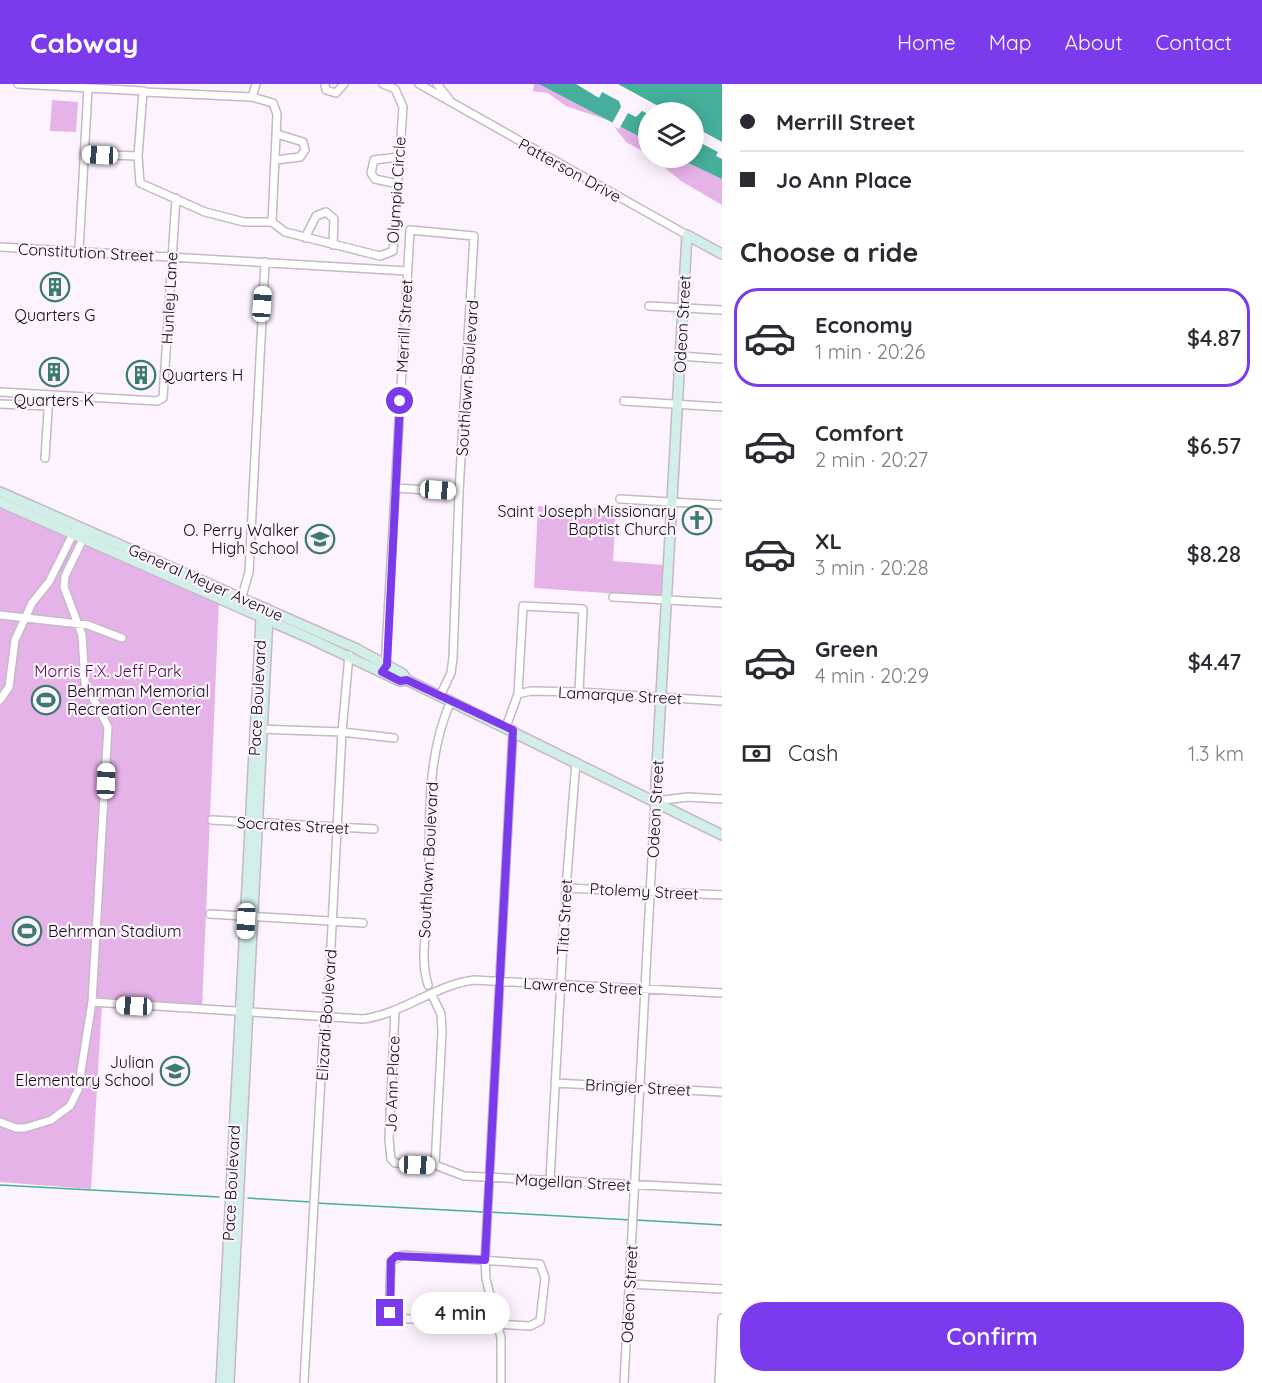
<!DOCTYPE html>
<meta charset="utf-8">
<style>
body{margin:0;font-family:Quicksand,sans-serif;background:#f7f7f7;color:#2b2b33;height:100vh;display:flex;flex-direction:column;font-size:22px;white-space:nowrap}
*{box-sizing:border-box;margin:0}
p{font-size:20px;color:#7c7c81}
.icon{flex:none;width:33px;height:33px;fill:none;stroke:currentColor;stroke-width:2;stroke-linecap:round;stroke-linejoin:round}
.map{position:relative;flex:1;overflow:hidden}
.sheet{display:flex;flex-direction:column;background:#fff;width:540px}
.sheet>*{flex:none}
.hud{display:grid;align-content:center;height:132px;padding:0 18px;background:#fff}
.tools{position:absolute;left:638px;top:18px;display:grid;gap:12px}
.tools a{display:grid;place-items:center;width:66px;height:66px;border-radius:50%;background:#fff;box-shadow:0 3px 15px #0003;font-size:30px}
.end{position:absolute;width:27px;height:27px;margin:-14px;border:8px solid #7c3aed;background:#fff;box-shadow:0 0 0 3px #fff}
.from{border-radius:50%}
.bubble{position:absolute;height:42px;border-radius:21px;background:#fff;box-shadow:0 3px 15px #0003;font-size:20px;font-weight:600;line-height:42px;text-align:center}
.car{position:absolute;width:18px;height:36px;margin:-18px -9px;border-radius:8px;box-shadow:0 0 4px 2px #0007;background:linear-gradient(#fff 24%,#345 0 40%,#fff 0 76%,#345 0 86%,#fff 0)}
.hud b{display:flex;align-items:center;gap:21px;height:57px;font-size:22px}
.hud b+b{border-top:2px solid #e1e1e2}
.hud i{width:15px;height:15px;background:#2b2b33}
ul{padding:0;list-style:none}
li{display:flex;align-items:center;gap:18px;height:99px;margin:0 12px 9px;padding:0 6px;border:3px solid transparent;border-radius:24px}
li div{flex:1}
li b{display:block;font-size:22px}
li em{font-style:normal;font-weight:600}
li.active{border-color:#7c3aed}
li>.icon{width:54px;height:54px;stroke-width:1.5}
h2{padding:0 18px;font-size:27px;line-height:72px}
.pay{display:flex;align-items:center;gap:15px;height:66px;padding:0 18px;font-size:22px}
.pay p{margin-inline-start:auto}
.button{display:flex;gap:12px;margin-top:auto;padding:12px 18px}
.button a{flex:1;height:69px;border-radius:24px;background:#7c3aed;color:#fff;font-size:24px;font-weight:600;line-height:69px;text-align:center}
header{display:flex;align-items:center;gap:36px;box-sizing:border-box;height:84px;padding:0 30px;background:#7c3aed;color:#fff}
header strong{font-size:28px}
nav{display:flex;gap:33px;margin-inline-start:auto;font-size:21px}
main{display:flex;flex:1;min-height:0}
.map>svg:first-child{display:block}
.green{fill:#e6b3e8}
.water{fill:#45af9b}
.pier{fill:#fdf3fe}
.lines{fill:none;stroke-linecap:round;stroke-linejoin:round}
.stream{stroke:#45af9b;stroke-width:1.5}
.street-casing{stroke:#c7b7c7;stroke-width:10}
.secondary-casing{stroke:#c7b7c7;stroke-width:12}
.street{stroke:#fff;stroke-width:7}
.secondary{stroke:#d2eee8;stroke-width:9}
.route{stroke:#7c3aed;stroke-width:8}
.labels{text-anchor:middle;stroke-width:4.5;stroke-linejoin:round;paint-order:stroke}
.street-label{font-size:16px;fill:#0f090f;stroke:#fdf3fe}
.poi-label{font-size:16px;fill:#0f090f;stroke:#fdf3fe;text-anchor:start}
.park-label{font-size:16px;fill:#501154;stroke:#fdf3fe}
</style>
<header>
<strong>Cabway</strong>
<nav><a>Home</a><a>Map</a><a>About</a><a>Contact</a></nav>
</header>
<main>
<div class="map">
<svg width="722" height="1299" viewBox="0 0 722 1299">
<rect width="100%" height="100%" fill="#fdf3fe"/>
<path class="green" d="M534 0H550L648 45V70L626 58 610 37 566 22 548 9 533 7Z
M52 16 78 18 76 48 50 47Z
M653 74H693L722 88V121L681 97Z
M538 422 616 425 613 477 665 481 663 513 534 504Z
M0 423 219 515 202 925 102 920 91 1105 0 1098Z"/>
<path class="water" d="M539 0H722V95L678 74H693V28H648V57Z"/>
<path class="pier" d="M576 0H618L669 28 648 30 642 27 636 33 628 29 619 45 611 41 621 23 619 17 602 8 599 14Z
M693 42 722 58V75L716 72 718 68 693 55Z"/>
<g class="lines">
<path class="stream" d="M0 1101 219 1113
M248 1114 311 1118
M316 1119 484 1128
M489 1128 631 1136
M636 1136 722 1141"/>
<g class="street-casing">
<path id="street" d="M18 0 144 7
M325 0 326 6 336 9 344 0
M419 0 687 151
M437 0 449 15
M143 8 138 72 140 99 205 128 244 138H272
M144 8 252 13 273 19 277 30 272 138
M252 13 256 0
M85 70 138 72
M276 76 300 73 305 66 303 58 277 50
M398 100 375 95 371 89 374 76 398 73
M272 138 285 148 380 172 393 167 403 23 395 5 383 0
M305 154 316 132 326 128 334 135 333 161
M0 163 407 187
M79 166 88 4
M649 222 722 226
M680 272 722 275
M0 308 157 317 163 314 176 114
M624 317 722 323
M0 320 48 322
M45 374 49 311
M395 404 459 408
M620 415 722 421
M613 513 722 519
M241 516 249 488 265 178
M0 531 88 541 122 554
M385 584 410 146 474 152 459 408 453 574 451 589 440 612
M518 610 531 607 579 608 722 617
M0 616 9 603 15 556 32 519 49 498 75 446
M506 643 518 610 523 522 583 525 579 608
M258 645 342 648 394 654
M212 736 374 745
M566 804 722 811
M210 830 363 839
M428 901C420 875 426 850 428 823 432 755 422 681 451 617
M432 911 441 930 442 948 435 1081
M92 918 363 935C402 930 435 901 474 896L722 909
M395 926 389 1055 391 1075 395 1079 435 1081 464 1092 722 1105
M555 999 722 1008
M0 1038 16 1044H25L51 1036 70 1022 78 1006 92 918 108 643 85 599 82 551 64 503 65 492 85 451
M550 1096 566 804 576 678
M403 1171 540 1180 545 1194 540 1237 530 1242 394 1234 389 1228 391 1177Z
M630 1200 722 1205
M304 1299 324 940 328 920 342 648 349 571
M501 1299V1254L486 1195 485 1176 513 646
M624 1299 655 717 688 713 722 715
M719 1299 722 1234"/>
</g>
<g class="secondary-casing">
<path id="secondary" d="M0 408 355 564 403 590 407 596
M0 418 311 555 400 597 407 596 722 751
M655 717 687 151 722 170
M221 1299 261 534 266 524
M229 1299 268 533"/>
</g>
<use href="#street" class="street"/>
<use href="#secondary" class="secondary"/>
</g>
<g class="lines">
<path class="route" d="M390 1229 391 1177 396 1172 485 1176 513 646 407 596 400 597 382 588 387 581 400 317"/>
</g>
<defs>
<g id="building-ring" transform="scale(1.5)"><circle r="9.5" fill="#fdf3fe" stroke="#397c6f" stroke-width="1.5"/><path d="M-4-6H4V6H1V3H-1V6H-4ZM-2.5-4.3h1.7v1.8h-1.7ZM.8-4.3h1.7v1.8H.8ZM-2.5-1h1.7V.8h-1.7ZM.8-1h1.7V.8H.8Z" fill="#397c6f"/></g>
<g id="church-ring" transform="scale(1.5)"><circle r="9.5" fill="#fdf3fe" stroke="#397c6f" stroke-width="1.5"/><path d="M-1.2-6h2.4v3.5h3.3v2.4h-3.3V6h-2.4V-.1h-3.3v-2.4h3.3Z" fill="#397c6f"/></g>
<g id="school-ring" transform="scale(1.5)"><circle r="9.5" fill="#fdf3fe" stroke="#397c6f" stroke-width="1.5"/><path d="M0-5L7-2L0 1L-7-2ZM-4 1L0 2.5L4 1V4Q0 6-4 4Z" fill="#397c6f"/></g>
<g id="stadium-ring" transform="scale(1.5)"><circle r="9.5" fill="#fdf3fe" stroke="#397c6f" stroke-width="1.5"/><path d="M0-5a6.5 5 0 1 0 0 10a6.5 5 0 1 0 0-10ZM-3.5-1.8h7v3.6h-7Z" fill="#397c6f"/></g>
</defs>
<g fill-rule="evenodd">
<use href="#building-ring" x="55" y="203"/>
<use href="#building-ring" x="54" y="288"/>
<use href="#building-ring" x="141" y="291"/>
<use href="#church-ring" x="697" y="436"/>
<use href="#school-ring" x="320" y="455"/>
<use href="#stadium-ring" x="46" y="616"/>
<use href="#stadium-ring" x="27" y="847"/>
<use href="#school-ring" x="175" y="987"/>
</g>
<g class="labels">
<g class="street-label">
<text transform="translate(570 86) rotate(29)" y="6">Patterson Drive</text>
<text transform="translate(396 106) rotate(-86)" y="6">Olympia Circle</text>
<text transform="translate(86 168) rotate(3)" y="6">Constitution Street</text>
<text transform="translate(169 214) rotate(-87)" y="6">Hunley Lane</text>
<text transform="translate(682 240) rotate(-87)" y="6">Odeon Street</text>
<text transform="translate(404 242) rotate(-87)" y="6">Merrill Street</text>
<text transform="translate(467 294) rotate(-86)" y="6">Southlawn Boulevard</text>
<text transform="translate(206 498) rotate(24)" y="6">General Meyer Avenue</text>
<text transform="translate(620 611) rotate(3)" y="6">Lamarque Street</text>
<text transform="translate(257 614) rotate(-87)" y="6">Pace Boulevard</text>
<text transform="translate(655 725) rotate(-87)" y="6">Odeon Street</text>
<text transform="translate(293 741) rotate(3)" y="6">Socrates Street</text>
<text transform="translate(428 776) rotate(-87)" y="6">Southlawn Boulevard</text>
<text transform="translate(644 807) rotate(3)" y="6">Ptolemy Street</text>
<text transform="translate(564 833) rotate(-87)" y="6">Tita Street</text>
<text transform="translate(583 902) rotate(3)" y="6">Lawrence Street</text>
<text transform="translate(326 931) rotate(-86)" y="6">Elizardi Boulevard</text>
<text transform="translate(392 1000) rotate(-88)" y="6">Jo Ann Place</text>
<text transform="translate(638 1003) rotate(3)" y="6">Bringier Street</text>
<text transform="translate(573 1098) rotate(3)" y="6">Magellan Street</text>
<text transform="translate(231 1099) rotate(-87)" y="6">Pace Boulevard</text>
<text transform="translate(629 1210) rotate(-87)" y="6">Odeon Street</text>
</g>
<g class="poi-label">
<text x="55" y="237" text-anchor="middle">Quarters G</text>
<text x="162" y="297">Quarters H</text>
<text x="54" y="322" text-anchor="middle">Quarters K</text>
<text x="676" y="433" text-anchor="end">Saint Joseph Missionary<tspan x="676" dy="18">Baptist Church</tspan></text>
<text x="299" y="452" text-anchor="end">O. Perry Walker<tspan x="299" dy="18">High School</tspan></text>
<text x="67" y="613">Behrman Memorial<tspan x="67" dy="18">Recreation Center</tspan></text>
<text x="48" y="853">Behrman Stadium</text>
<text x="154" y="984" text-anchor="end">Julian<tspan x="154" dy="18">Elementary School</tspan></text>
</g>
<g class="park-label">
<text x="108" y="593">Morris F.X. Jeff Park</text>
</g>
</g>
</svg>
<div class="tools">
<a><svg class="icon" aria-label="layers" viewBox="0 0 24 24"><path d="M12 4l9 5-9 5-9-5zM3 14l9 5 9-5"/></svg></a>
</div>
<i class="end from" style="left:400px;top:317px"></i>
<i class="end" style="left:390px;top:1229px"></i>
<div class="bubble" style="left:411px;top:1208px;width:99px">4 min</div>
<i class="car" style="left:100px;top:71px;rotate:273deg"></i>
<i class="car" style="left:262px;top:220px;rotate:4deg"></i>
<i class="car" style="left:438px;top:406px;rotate:94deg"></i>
<i class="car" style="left:106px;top:697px;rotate:2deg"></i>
<i class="car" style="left:246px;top:837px;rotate:183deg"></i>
<i class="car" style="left:134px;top:922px;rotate:273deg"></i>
<i class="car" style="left:417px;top:1081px;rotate:92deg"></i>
</div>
<section class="sheet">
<div class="hud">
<b><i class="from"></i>Merrill Street</b>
<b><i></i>Jo Ann Place</b>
</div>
<h2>Choose a ride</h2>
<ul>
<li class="active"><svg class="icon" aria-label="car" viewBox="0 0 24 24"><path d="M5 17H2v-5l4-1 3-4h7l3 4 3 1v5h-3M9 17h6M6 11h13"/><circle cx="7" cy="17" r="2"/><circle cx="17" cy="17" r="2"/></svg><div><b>Economy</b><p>1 min · 20:26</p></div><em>$4.87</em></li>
<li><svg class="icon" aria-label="car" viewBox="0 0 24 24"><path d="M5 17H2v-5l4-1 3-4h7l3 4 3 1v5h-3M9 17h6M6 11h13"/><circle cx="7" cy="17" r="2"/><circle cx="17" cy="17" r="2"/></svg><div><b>Comfort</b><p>2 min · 20:27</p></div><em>$6.57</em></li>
<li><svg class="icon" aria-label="car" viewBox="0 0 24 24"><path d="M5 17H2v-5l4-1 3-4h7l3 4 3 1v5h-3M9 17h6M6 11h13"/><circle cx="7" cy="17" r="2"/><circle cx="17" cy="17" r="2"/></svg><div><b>XL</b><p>3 min · 20:28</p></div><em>$8.28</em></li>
<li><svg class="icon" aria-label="car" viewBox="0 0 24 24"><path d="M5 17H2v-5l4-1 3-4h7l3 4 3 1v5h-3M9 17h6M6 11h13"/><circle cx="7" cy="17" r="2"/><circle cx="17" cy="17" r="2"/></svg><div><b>Green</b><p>4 min · 20:29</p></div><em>$4.47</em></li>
</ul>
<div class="pay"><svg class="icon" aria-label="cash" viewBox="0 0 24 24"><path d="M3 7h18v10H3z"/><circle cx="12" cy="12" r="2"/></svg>Cash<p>1.3 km</p></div>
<div class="button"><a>Confirm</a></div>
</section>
</main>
